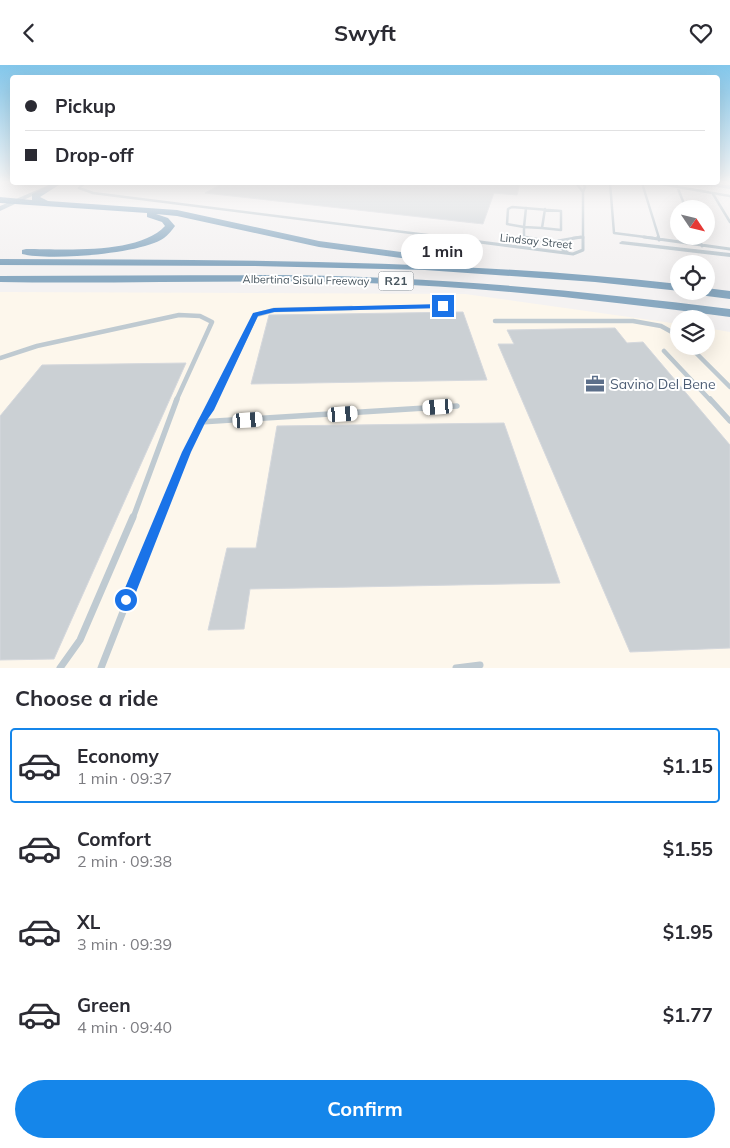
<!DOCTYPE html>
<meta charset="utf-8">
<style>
body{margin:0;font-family:Mulish,sans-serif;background:#f7f7f7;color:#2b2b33;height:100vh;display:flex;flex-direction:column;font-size:19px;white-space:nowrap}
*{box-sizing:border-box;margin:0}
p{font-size:16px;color:#7c7c81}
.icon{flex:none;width:28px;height:28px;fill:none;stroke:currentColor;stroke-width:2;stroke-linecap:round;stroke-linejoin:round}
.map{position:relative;height:603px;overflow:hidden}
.details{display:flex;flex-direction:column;background:#fff;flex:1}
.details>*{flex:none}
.hud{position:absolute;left:10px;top:10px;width:710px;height:110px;border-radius:5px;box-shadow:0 5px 20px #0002;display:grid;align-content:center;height:110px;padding:0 15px;background:#fff}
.needle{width:32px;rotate:125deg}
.controls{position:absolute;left:670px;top:135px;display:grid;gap:10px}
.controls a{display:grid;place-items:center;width:45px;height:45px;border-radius:50%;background:#fff;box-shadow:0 5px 20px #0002;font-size:25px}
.end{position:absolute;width:22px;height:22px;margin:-11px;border:6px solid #1a73e8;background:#fff;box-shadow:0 0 0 2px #fff}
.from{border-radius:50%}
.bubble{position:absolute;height:35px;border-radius:18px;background:#fff;box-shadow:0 5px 20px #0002;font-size:16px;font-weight:700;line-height:35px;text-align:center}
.car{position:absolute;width:15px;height:30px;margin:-15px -8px;border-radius:6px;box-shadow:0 0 4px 1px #0007;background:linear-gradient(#fff 24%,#345 0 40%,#fff 0 76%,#345 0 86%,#fff 0)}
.hud b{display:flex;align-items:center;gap:18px;height:48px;font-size:19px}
.hud b+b{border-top:1px solid #e1e1e2}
.hud i{width:12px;height:12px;background:#2b2b33}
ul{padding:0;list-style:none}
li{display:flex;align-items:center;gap:15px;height:75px;margin:0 10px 8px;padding:0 5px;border:2px solid transparent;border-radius:5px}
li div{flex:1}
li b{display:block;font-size:19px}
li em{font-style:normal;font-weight:700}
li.on{border-color:#1586ea}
li>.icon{width:45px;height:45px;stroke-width:1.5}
h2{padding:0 15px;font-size:22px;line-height:60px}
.cta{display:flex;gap:10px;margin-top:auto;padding:10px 15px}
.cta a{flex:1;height:58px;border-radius:30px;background:#1586ea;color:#fff;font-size:20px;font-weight:700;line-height:58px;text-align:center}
header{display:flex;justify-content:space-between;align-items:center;height:65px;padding:0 15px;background:#fff;font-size:22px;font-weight:700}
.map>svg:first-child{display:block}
.commercial{fill:#fdf7ec}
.building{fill:#cbd0d4;stroke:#d5d8dd}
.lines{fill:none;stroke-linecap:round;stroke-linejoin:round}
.lane-far4{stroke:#bfcad1;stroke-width:2.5}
.lane-far3{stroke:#bfcad1;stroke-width:3}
.lane-far2{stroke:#bfcad1;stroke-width:4.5}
.lane-far1{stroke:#bfcad1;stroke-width:5.5}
.lane{stroke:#bfcad1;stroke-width:7}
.street{fill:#bfcad1;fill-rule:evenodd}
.secondary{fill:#bfccd5;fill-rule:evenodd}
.primary{fill:#b1c4d0;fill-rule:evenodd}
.highway{fill:#89a9c1;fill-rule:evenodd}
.route{fill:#1a73e8}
.labels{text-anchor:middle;stroke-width:4;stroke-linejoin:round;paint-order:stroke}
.far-street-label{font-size:11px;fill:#495760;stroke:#fff}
.shield{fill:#fff;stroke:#808990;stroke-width:1}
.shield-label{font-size:12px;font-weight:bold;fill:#495760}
.service-label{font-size:14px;fill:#4e5e75;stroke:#fff;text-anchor:start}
</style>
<header><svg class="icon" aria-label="back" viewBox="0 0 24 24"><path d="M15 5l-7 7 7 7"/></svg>Swyft<svg class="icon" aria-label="heart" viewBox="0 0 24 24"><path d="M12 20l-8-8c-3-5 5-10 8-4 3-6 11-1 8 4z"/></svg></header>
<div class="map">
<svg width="730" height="603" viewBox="0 0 730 603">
<rect width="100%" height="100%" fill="#f4f2f2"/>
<path class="commercial" d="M0 227 465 229 679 259V281H706V263L730 267V603H0Z"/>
<path class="building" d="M223 118H520L517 130 494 128 483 159 205 128Z
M463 247 487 315 251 319 269 250Z
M615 263 627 278 643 277 730 380V583L630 587 498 279H514L507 265Z
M186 298 54 594 0 595V351L42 300Z
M504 358 560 518 250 524 244 564 208 565 227 483H256L277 361Z"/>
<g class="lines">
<path class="lane-far4" d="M85 118 79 123 93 128 451 173
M576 118 583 127
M583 118 585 122 583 127V173
M610 118 614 168 653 173
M642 118 659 173
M655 118 730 131
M677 121 686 144
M713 129 730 157
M526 143 524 162 542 163 545 144
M698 171 699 173
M527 173H524V162L507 159 508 144 512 142 561 146V165L542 163
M573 173 582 172"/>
<path class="lane-far3" d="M441 172 573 189 583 185V172
M524 172 552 177
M644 172 730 184
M658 172 659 175
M698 172 702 181
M568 188 552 177 581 172
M299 244 443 241"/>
<path class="lane-far2" d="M495 256H633L661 261 679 271
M689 281 730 322
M664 286 711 336
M0 293 37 281 179 250 200 251 212 257 176 336
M215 336 256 250 274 245 352 243"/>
<path class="lane-far1" d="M710 334 730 356
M200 357 215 334
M133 453 177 334
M159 453 200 357 457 341"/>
<path class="lane" d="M60 603 80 575 133 452
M101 603 160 452
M456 603 480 600"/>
<path class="street" d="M622 176 730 188V192L620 179 619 178Z"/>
<path class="secondary" d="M699 118 730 120V124L702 120Z"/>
<path class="primary" d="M53 118H60L0 146V141Z"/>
<path class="highway" d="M53 118H62L40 132 48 136 177 145 319 176 416 189 421 192 416 195 319 182 177 151 156 149 168 153 175 161C172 165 168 170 164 173 142 189 49 196 22 189V185L26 184C63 184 138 190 165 161L162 157 147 152V148L0 138V132L32 135V129Z
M0 194C227 195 453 194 679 219L680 226 595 217 425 205 255 201 0 200Z
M274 210C427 211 578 225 730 244V252C609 236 488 222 366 218 244 214 122 219 0 217V211Z
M706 223 730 226V234L699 230 693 226H706Z"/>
</g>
<linearGradient id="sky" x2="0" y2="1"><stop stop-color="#83c7eb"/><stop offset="0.58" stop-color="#faf9f9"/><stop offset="1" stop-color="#faf9f9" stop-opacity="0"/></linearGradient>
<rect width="730" height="202" fill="url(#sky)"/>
<path class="route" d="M443 239 445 243 274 247 258 251 214 345 205 358 191 387 131 540 126 542 122 540 120 535 182 387 253 248 274 243Z"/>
<defs>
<g id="office-bare" transform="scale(1.5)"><path d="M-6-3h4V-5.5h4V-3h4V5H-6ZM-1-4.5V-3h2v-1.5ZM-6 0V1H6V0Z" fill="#5c6f8a" stroke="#fff" stroke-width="2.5" paint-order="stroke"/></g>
</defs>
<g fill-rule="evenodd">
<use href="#office-bare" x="595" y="319"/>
</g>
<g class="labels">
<g class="far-street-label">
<text transform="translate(536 176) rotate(6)" y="4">Lindsay Street</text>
<text transform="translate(306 215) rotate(1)" y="4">Albertina Sisulu Freeway</text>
</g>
<rect class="shield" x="378.5" y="206.5" width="35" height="19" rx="4"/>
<g class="shield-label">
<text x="396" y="220">R21</text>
</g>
<g class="service-label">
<text x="610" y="324">Savino Del Bene</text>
</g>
</g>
</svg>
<div class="controls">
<a><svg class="needle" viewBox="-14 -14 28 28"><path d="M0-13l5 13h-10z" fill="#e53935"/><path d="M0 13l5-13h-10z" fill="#7c7c81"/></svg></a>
<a><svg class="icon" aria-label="locate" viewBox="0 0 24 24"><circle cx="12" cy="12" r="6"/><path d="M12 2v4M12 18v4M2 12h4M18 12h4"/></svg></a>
<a><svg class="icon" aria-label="layers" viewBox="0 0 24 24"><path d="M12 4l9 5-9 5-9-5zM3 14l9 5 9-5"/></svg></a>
</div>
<i class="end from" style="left:126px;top:535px"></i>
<i class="end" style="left:443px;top:241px"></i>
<div class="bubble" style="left:401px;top:169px;width:82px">1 min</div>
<i class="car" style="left:438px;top:342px;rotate:266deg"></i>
<i class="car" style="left:343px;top:349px;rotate:86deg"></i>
<i class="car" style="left:248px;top:355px;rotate:86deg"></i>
<div class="hud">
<b><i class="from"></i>Pickup</b>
<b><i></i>Drop-off</b>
</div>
</div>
<section class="details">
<h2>Choose a ride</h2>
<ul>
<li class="on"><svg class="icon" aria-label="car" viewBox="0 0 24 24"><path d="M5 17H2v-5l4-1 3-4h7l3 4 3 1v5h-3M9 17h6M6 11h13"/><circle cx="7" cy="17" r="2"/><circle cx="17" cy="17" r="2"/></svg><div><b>Economy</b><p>1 min · 09:37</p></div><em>$1.15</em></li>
<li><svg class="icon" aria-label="car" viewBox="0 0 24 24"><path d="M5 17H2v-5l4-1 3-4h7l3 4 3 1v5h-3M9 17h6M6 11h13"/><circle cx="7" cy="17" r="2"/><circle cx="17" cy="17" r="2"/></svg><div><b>Comfort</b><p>2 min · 09:38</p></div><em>$1.55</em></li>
<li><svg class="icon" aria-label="car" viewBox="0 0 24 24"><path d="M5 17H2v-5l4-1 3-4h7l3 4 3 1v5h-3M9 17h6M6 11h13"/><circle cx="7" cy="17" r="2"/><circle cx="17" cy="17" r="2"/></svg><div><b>XL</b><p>3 min · 09:39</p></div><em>$1.95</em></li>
<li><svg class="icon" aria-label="car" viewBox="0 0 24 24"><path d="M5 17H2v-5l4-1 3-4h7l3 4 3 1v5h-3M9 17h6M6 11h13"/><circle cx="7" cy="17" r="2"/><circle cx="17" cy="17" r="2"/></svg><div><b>Green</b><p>4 min · 09:40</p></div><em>$1.77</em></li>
</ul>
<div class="cta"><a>Confirm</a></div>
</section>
